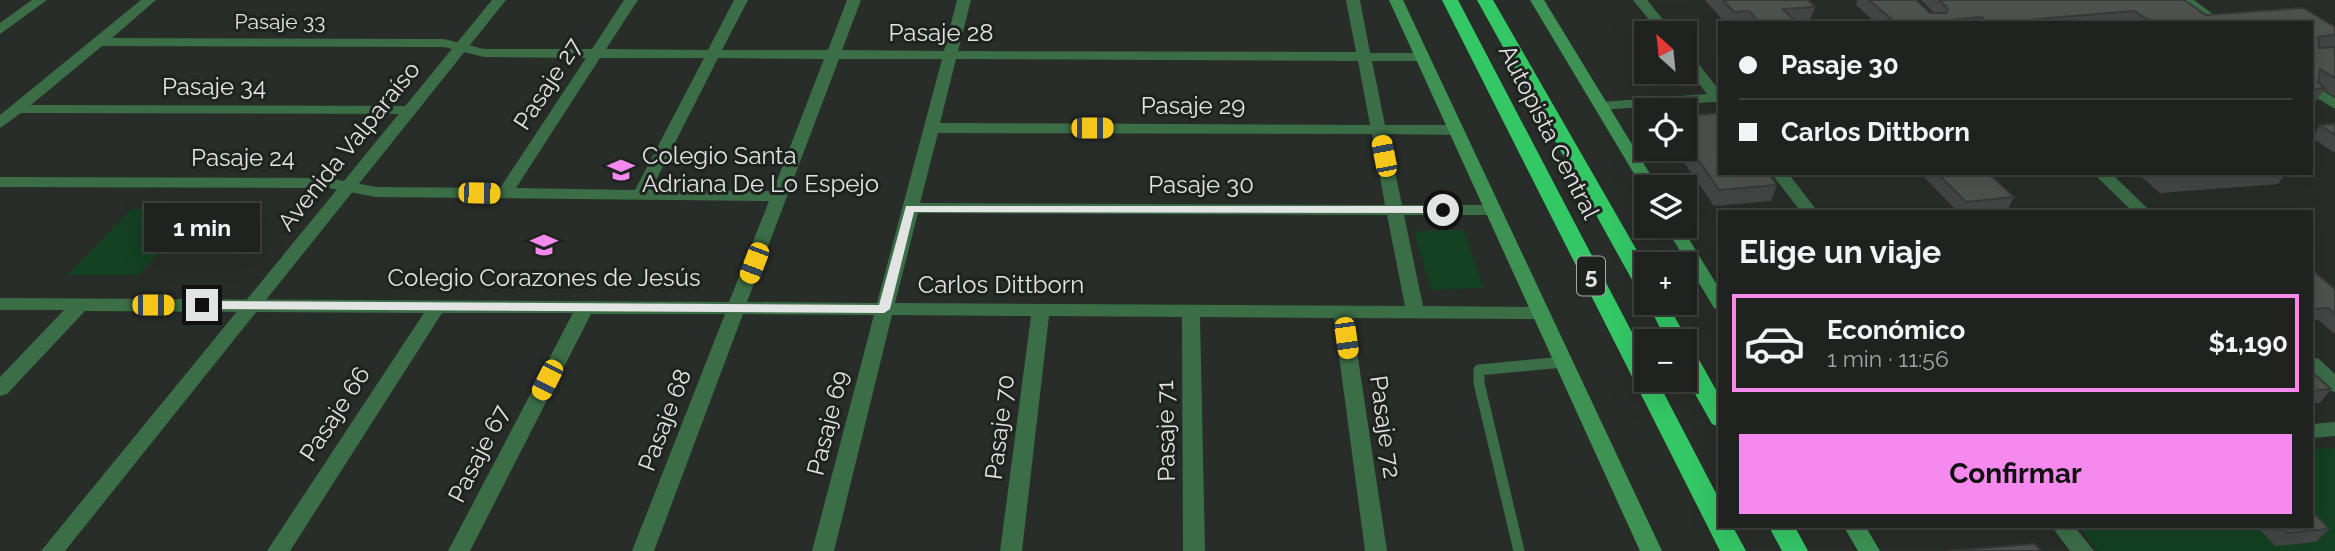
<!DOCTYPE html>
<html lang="es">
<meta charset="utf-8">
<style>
body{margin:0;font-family:Raleway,sans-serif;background:#272a28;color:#f1f3f6;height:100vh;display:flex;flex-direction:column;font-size:26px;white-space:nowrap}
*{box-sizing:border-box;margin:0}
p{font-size:23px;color:#a1a4a4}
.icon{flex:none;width:38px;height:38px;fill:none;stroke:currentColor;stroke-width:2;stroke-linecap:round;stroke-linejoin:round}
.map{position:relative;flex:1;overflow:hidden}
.details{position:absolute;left:1718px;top:210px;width:595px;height:318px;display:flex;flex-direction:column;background:#1f221f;border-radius:0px;box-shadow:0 7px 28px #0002,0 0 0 2px #3c3f3d}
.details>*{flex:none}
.guide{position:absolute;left:1718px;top:21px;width:595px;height:154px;border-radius:0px;box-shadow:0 7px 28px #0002,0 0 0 2px #3c3f3d;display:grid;align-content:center;height:154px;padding:0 21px;background:#1f221f}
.needle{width:46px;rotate:333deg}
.buttons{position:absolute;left:1634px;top:21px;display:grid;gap:14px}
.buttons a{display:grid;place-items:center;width:63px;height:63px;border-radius:0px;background:#1f221f;box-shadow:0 7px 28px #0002,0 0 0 2px #3c3f3d;font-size:35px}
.end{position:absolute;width:32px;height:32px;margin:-16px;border:9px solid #e1e4e2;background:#111;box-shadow:0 0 0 4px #111}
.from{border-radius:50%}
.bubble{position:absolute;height:49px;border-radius:0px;background:#1f221f;box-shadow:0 7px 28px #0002,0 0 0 2px #3c3f3d;font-size:23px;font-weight:700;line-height:49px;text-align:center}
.car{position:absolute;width:21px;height:42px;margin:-21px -10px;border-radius:9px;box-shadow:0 0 5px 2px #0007;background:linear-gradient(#f5c518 24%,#345 0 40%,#f5c518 0 76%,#345 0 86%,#f5c518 0)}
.guide b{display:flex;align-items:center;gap:24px;height:66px;font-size:26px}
.guide b+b{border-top:2px solid #3c3f3d}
.guide i{width:18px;height:18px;background:#f1f3f6}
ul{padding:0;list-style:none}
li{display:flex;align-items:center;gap:21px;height:98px;margin:0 14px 10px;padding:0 7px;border:4px solid #3c3f3d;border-radius:0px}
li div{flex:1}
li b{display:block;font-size:26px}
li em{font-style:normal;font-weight:700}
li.selected{border-color:#f689ee}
li>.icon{width:63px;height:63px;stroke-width:1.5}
h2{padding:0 21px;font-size:32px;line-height:84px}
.primary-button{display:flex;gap:14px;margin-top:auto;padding:14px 21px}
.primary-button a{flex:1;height:80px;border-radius:0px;background:#f689ee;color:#111;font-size:28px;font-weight:700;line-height:80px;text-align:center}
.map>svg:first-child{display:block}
.green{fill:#134121}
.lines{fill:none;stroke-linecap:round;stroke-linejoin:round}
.service{stroke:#3b6d47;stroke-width:11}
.minor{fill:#3b6d47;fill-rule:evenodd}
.tertiary{fill:#3b6d47;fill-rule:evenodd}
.secondary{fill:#3d9254;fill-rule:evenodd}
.motorway{fill:#34c766;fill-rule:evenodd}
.wall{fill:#444745}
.building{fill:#4f5350;stroke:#373a38;stroke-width:2}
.route{fill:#e1e4e2}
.labels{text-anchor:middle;stroke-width:6;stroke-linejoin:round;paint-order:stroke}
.far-street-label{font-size:21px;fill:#e1e4e2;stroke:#1f2320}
.shield{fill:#1f2320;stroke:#a7aaa8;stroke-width:2}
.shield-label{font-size:23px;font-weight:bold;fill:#e1e4e2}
.street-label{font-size:24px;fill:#e1e4e2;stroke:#1f2320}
.poi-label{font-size:24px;fill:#e1e4e2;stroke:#1f2320;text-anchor:start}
</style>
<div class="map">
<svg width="2335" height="551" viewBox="0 0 2335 551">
<rect width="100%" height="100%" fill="#292d29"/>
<path class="green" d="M132 209H200L139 275H67Z
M1464 230 1484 288 1431 290 1414 231Z
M2335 448V551H2098L2079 527H2312V450Z"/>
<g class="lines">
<path class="service" d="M1519 551 1479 383V370L1563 362"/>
<path class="minor" d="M32 0H47L0 34V23Z
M141 0H156L112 38 444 39 484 49H592L624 0H638L606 49 708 50 734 0H748L722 50H828L847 0H861L842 50 944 51 957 0H971L958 51 1356 52 1346 0H1360L1370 53H1422L1429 57 1422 61H1372L1385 125H1455L1463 130 1455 135 1387 134 1402 205H1492L1500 210 1492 215H1404L1423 306 1540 307 1549 313 1540 319 1352 318 1387 551H1365L1334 318 1200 317 1205 551H1183L1182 317 1049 316 1022 551H1000L1031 316 892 315 834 551H812L874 315 743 314 654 551H632L725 314H591L470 551H448L573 313H442L290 551H267L424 313 85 311 7 394 0 396V377L64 310H0V298L729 302 769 201 376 197 328 188 0 187V177L328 178 376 187 500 188 586 58 484 57 444 47 102 46 31 105 410 106 417 110 410 114 21 113 0 128V115ZM600 58H704L635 190 516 188ZM718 58 824 59 773 191 651 190ZM839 59H942L877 303 747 302ZM956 59 1358 61 1370 125 940 123ZM938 133 1372 134 1385 205 920 203ZM918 213 1387 215 1405 306 895 303Z
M1633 0H1647L1674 33H1660Z
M2178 0H2194L2225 23H2209Z
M1685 52 1690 53 1720 91V104L1714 102 1601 110 1594 106 1601 102 1707 94 1685 66Z
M2312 84 2335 98V109L2312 95Z
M1771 173H1788L1818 212H1801Z
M2093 173H2111L2151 212H2133Z
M2312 357 2319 359 2335 374V392L2328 390 2312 375Z
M2335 422V436L2312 438V424Z
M2052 527H2075L2094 551H2070Z"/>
<path class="tertiary" d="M492 0H506L65 551H41Z"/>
<path class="secondary" d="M1389 0H1403L1662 551H1640Z
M1530 0H1544L1658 187H1647V191L1642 187Z
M1665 226H1681L1720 290V310L1714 308Z
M1844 527H1866L1880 551H1858Z"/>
<path class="motorway" d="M1442 0H1458L1647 361V380H1657L1720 501V527H1733L1746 551H1720Z
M1477 0H1493L1647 268V294L1636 287Z
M1647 301 1667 303 1688 341 1685 346V341H1666Z
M1685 347 1693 349 1720 397V427L1712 424 1685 376Z
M1769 527H1795L1808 551H1782Z"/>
</g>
<path class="wall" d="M1705 0H1808L1815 7 1809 22 1725 23Z
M1857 0H1916L1930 13H1934L1921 0H2184L2206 15 2303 8 2335 27V97L2324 90 2316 101H2312V23H1876L1856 5Z
M1685 116 1777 185 1771 201 1714 206 1675 149H1685Z
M2335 124V153L2312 138 2320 125Z
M1920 173H1971L2014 197 2008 209 1983 212H1958Z
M2137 173H2286L2278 184 2160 193Z
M2312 270 2335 289V334L2318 320H2312Z
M2312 372 2331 389 2320 403H2312Z
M2258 527H2312L2329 529 2316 542 2275 546Z"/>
<path class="building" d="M1723 0H1808L1815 7 1783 9 1797 23H1760L1749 11 1734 12Z
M1869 0H1916L1930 13H1946L1948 9 1939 0H2184L2206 15 2303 8 2335 27V35L2318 37 2319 48 2335 47V78L2320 69 2318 82 2325 88 2312 89V23H2153L2134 11 2037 19 2043 23H1988L1981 17 1922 23H1896Z
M1720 113V173H1768L1777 185 1719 190 1685 140V116Z
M2335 124V135L2320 125Z
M1937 173H1971L1973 175 1989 174 2014 197 1966 202Z
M2312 270 2335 289V314L2328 308 2313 309 2312 308Z
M2312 372 2331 389 2312 391Z
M2312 511 2329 529 2287 533 2282 527H2312Z
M2035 544 2041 551H1946Z"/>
<path class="route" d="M906 206H1443L1449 210 1443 213 914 212 890 309 884 313 202 309 196 305 202 301 879 305Z"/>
<defs>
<g id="school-bare" transform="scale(2.1)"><path d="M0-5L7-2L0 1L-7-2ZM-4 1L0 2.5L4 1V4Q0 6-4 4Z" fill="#f689ee" stroke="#1f2320" stroke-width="2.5" paint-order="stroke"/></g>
</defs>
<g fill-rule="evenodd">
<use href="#school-bare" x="621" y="170"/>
<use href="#school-bare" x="544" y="245"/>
</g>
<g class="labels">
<g class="far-street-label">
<text x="280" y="29">Pasaje 33</text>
</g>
<rect class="shield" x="1577" y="256.5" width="28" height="39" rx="5"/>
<g class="shield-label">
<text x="1591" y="284">5</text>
</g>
<g class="street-label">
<text x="941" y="41">Pasaje 28</text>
<text transform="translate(548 84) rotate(-57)" y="8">Pasaje 27</text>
<text x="214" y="95">Pasaje 34</text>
<text x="1193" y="114">Pasaje 29</text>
<text transform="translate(1549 132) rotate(63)" y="8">Autopista Central</text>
<text transform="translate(349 146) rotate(-51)" y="8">Avenida Valparaíso</text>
<text x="243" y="166">Pasaje 24</text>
<text x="1201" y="193">Pasaje 30</text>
<text x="1001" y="293">Carlos Dittborn</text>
<text transform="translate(335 414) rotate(-57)" y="8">Pasaje 66</text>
<text transform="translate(665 420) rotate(-69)" y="8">Pasaje 68</text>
<text transform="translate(828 423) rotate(-76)" y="8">Pasaje 69</text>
<text transform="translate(1000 427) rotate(-83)" y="8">Pasaje 70</text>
<text transform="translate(1385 427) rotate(82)" y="8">Pasaje 72</text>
<text transform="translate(1166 431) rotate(-91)" y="8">Pasaje 71</text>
<text transform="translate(479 454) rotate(-63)" y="8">Pasaje 67</text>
</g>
<g class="poi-label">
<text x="642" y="164">Colegio Santa<tspan x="642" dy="28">Adriana De Lo Espejo</tspan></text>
<text x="544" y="286" text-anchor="middle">Colegio Corazones de Jesús</text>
</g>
</g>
</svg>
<div class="buttons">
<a><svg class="needle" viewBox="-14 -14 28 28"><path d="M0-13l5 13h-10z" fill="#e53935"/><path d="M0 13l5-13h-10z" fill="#a1a4a4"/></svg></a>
<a><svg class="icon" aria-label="locate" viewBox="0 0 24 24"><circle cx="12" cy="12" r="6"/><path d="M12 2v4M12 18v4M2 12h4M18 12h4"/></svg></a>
<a><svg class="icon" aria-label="layers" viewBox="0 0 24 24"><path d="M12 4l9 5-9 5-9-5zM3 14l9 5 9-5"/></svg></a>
<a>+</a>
<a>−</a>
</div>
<i class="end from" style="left:1443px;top:210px"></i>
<i class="end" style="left:202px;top:305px"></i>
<div class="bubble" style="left:144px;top:203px;width:116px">1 min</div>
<i class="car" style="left:1092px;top:128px;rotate:90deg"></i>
<i class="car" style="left:1384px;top:156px;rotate:349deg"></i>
<i class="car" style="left:479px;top:193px;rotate:91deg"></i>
<i class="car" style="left:754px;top:263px;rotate:201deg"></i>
<i class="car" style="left:153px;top:305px;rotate:90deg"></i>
<i class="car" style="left:1346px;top:338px;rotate:172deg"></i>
<i class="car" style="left:547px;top:380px;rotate:207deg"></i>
<div class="guide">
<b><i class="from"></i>Pasaje 30</b>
<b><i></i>Carlos Dittborn</b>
</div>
<section class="details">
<h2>Elige un viaje</h2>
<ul>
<li class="selected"><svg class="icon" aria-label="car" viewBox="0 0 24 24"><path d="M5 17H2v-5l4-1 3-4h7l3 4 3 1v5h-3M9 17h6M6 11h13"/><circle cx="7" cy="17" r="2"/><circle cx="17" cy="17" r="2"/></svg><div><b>Económico</b><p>1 min · 11:56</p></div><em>$1,190</em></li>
</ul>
<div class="primary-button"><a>Confirmar</a></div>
</section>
</div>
